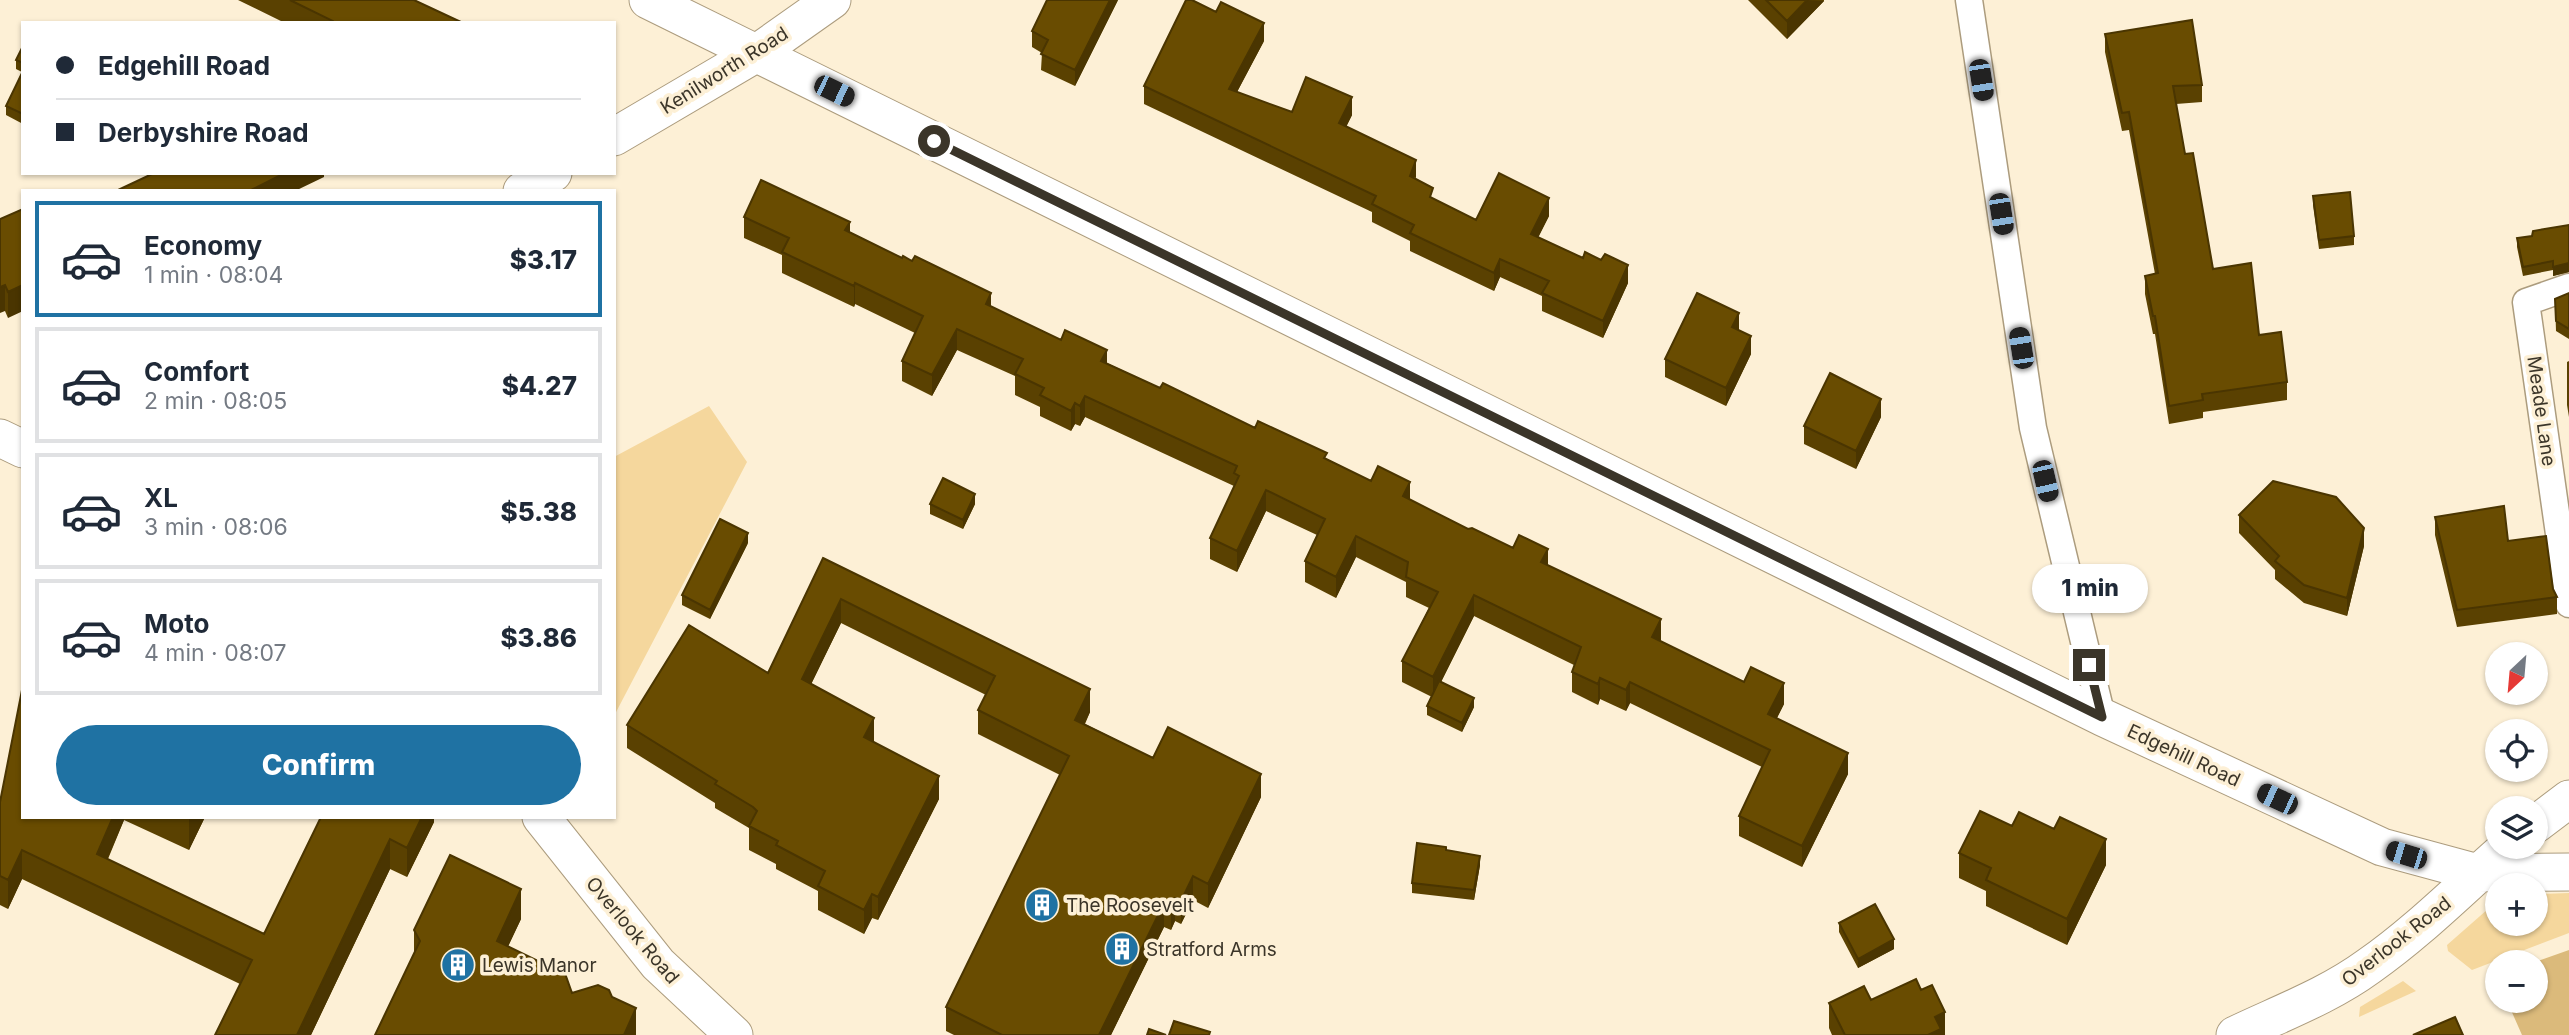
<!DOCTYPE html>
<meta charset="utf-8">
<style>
body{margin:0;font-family:Inter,sans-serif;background:#f2f2f3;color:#1f2937;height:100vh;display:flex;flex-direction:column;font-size:26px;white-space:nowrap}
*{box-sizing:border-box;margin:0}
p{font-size:23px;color:#747a83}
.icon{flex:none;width:38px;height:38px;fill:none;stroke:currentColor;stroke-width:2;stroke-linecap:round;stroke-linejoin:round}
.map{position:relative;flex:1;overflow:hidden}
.sheet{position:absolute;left:21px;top:189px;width:595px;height:630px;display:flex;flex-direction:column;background:#fff;border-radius:0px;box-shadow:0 2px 5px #0004}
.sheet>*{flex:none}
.top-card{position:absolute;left:21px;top:21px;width:595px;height:154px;border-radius:0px;box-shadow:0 2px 5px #0004;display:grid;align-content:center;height:154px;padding:0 35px;background:#fff}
.needle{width:46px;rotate:206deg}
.tools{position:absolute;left:2485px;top:642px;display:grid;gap:14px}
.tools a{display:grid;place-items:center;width:63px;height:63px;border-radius:50%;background:#fff;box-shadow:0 2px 5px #0004;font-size:35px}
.end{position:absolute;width:32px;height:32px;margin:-16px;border:9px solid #3b3529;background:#fff;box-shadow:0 0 0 4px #fff}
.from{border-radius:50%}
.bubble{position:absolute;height:49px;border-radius:24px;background:#fff;box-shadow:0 2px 5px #0004;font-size:23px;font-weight:800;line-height:49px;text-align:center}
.car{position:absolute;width:21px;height:42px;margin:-21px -10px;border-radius:9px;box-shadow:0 0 5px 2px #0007;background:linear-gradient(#222 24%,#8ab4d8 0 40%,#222 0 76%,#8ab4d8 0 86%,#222 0)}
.top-card b{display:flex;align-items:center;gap:24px;height:66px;font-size:26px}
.top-card b+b{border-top:2px solid #e0e1e3}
.top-card i{width:18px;height:18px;background:#1f2937}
ul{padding:12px 0 0;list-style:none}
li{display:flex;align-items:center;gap:21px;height:116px;margin:0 14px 10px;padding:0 21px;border:4px solid #e0e1e3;border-radius:0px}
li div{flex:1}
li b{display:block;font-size:26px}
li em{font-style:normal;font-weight:800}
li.selected{border-color:#1f72a3}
li>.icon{width:63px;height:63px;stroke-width:1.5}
.primary-button{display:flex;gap:14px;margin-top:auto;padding:14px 35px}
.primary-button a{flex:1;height:80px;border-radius:42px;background:#1f72a3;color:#fff;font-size:28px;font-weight:800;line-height:80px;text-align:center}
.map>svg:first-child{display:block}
.green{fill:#f5d79d}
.forest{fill:#dbba7b}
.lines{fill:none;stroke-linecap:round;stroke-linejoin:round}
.street-casing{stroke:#ac9c7e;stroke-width:29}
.secondary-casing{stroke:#ac9c7e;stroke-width:39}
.street{stroke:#fff;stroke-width:26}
.secondary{stroke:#fff;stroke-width:37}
.wall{fill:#5a4101}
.shaded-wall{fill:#4a3501}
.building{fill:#694c01;stroke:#4a3501;stroke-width:2}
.route{stroke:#3b3529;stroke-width:9}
.labels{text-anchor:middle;stroke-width:7;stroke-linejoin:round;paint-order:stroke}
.street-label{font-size:19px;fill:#3b3529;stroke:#fdf0d6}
.poi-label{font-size:19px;fill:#3b3529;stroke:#fdf0d6;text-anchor:start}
</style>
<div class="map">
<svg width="2569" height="1035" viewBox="0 0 2569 1035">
<rect width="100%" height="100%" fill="#fdf0d6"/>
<path class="green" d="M709 406 747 462 614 716V457Z
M2569 893V933L2472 970 2448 951 2447 945 2488 909 2497 904V924H2536V894Z
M2403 981 2416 991 2359 1017 2360 1007Z"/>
<path class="forest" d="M2569 950V1035H2522L2507 1001H2536L2535 962Z"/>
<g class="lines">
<g class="street-casing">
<path id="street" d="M1969 0 2033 428 2102 717
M2569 287 2526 302 2569 604"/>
</g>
<g class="secondary-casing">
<path id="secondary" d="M648 0 2102 717 2382 847 2478 873 2569 872
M614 137 757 53 832 0
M522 191 553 173
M0 438 23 449
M541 817 658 964 734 1035
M2536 824 2569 799
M2235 1035C2281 1013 2328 996 2369 966 2419 931 2462 887 2508 847"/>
</g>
<use href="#street" class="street"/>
<use href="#secondary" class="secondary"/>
</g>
<path class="wall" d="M238 0H414L463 23H285Z
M1118 0 1075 86 1041 70 1042 53 1032 47V31Z
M1748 0H1824V1L1787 39Z
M2105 34 2202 85V102L2176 104 2185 154 2213 269 2259 335 2287 382V400L2203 412V418L2169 424 2155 334H2153L2145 294V276L2155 274 2129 130 2122 131 2105 52Z
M1264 41 1237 92 1292 112 1352 115 1346 127 1415 178 1433 199 1476 220 1549 216 1538 237 1628 283 1603 338 1542 311V296L1500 277 1494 291 1410 251V241L1372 222V212L1144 104V86Z
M23 46V124L6 115V106L22 72 16 69V60Z
M2313 196 2354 236V245L2319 249 2313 205Z
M23 209 8 318 5 311 0 219Z
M744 217 850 232 991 307 1107 363 1160 388 1255 428 1327 459 1468 529 1548 565 1661 640 1660 641 1784 704 1777 718 1848 774 1802 867 1739 836V816L1762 767 1630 703 1626 711 1600 699 1598 705 1572 692V672L1574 665 1474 616 1441 682 1474 707 1462 732 1427 715V706L1432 697 1402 682V661L1429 608 1406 597V582L1356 557 1336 598 1305 582V561L1317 535 1266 511 1237 572 1210 559V538L1234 488V486L1085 417 1080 426 1075 424 1071 431 1040 416V407L1015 395V376L957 350 932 396 902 381V361L915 333 855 304 854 307 782 273V255L744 238Z
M2569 225V272L2553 276V270L2523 276 2517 247V238L2532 236Z
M2569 293V339L2556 331 2555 299Z
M1751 354 1726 406 1665 377V359Z
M2569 361V417L2567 405V362Z
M1881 417 1856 469 1804 444V426Z
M930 504H975L963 529 930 514Z
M2239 515 2364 546 2347 616 2304 603 2275 579V570L2239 533Z
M2435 517 2508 541 2553 589 2557 597V614L2457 627 2435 535Z
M748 543 710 619 682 605V595Z
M823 558 1090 712 1085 724 1153 758 1261 797 1208 908 1193 900 1181 924 1175 921 1171 930 1164 927 1111 1035H954L946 1031V1007L1060 775 978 734V710L986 695 841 623 811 684 874 742V743L939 799 878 920 872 918 864 934 818 910V891L776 869V864L749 850V828L715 808V803L627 748V725L768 673Z
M0 802 23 817H205L189 850 124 820 108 859 264 934 321 817H434V822L407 877 390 869 311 1035H215L240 984 22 879 8 909 0 905Z
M2012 826 2106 865 2067 945 1986 906V891L1959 878V853Z
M1446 850 1480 865 1474 900 1412 893V883Z
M521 919 508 946 572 993 612 997 636 1035 414 952V930Z
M1839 923 1894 949 1858 968 1839 932Z
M1871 1000 1945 1035H1832L1829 1028V1003Z"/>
<path class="shaded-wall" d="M1110 0H1118L1075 86V70Z
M1807 0 1824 1 1787 39V21Z
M1264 23V41L1229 107V89Z
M1352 97V115L1339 141V123Z
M1416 160V178L1410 176Z
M282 173H324V177L295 191H249Z
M1549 198V216L1531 252V234Z
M850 222V243L845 230Z
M1500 259V277L1494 291V273Z
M2569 263V272L2553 276V267Z
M1628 265V283L1603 338V321Z
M855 283V304L854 307V286Z
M5 285V311L0 313V287Z
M23 285V311L8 318V292Z
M991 293V314L986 304Z
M1739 313V331L1732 327Z
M957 329V350L932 396V375Z
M1751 336V354L1726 406V388Z
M1107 350V370L1101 361Z
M1085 396V417L1080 426V406Z
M1881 399V417L1856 469V451Z
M1075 403V424L1071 431V411Z
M1410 482V503L1403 496Z
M1266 490V511L1237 572V551Z
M975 494V504L963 529V520Z
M2364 528V546L2347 616V598Z
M748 533V543L710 619V610Z
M1356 536V557L1336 598V577Z
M1548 549V570L1541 562Z
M1474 595V616L1433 698V677Z
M841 599V623L802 703V679Z
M1661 619V640L1652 658V637Z
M1600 678V699L1598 705V684Z
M1630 682V703L1626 711V690Z
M1784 683V704L1768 735V714Z
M1090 689V712L1075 743V720Z
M1474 698V707L1462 732V723Z
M874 718V742L864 761V737Z
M1848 753V774L1802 867V846Z
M1261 774V797L1208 908V884Z
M939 776V799L878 920V897Z
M113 817H124V820L97 883V854Z
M191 817H205L189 850V820Z
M422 817H434V822L407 877V848Z
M390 839V869L311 1035H297Z
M2106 839V865L2067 945V919Z
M22 850V879L8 909V880Z
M1480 856V865L1474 900V890Z
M1193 876V900L1181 924V901Z
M521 889V919L497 970V941Z
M872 894V918L864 934V910Z
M1175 898V921L1171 930V906Z
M1164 903V927L1111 1035H1099Z
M1894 939V949L1858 968V959Z
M636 1008V1035H624Z
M1945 1012V1035H1928L1935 1017Z"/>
<path class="building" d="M290 0H414L463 23H333V21Z
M1047 0H1110L1075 70 1041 54 1048 40 1032 31Z
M1186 0H1192L1216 12 1221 2 1264 23 1229 89 1292 112 1306 77 1352 97 1339 123 1416 160 1410 176 1433 188 1430 197 1476 220 1499 173 1549 198 1531 234 1583 258 1585 252 1601 260 1605 254 1628 265 1603 321 1542 293 1549 281 1500 259 1494 273 1410 233 1414 225 1372 204 1376 196 1144 86Z
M1766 0H1807L1787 21Z
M2192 20 2202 85 2173 86 2185 154 2193 153 2213 269 2251 263 2259 335 2281 332 2287 382 2202 394 2203 400 2169 406 2155 316H2153L2145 276 2158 273 2129 112 2122 113 2105 34Z
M23 46V63L16 60Z
M23 71V114L6 106Z
M154 173H282L283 174 249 191H116Z
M761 180 850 222 845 230 902 258 903 256 912 261 915 256 991 293 986 304 1061 340 1065 330 1107 350 1101 361 1160 388 1163 383 1255 428 1258 421 1327 453 1324 458 1371 481 1378 466 1410 482 1403 496 1468 529 1472 528 1513 548 1519 535 1548 549 1541 562 1661 619 1652 637 1744 682 1751 667 1784 683 1768 714 1848 753 1802 846 1739 816 1770 750 1630 682 1626 690 1600 678 1598 684 1572 672 1581 647 1474 595 1433 677 1402 661 1438 592 1406 577 1408 562 1356 536 1336 577 1305 561 1325 519 1266 490 1237 551 1210 538 1239 476 1234 473 1237 466 1085 396 1080 406 1075 403 1071 411 1040 395 1044 388 1015 374 1023 359 957 329 932 375 902 361 923 316 855 283 854 286 782 252 789 238 744 217Z
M2350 192 2354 236 2319 240 2313 196Z
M23 209V285L8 292 5 285 0 287V219Z
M2569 225V263L2553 267V261L2523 267 2517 238 2532 236 2533 231Z
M1697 293 1739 313 1732 327 1751 336 1726 388 1665 359Z
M2569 293V329L2556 321 2555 299Z
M1830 373 1881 399 1856 451 1804 426Z
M943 478 975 494 963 520 930 504Z
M2273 481 2336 497 2364 528 2347 598 2304 585 2275 561 2279 556 2239 515Z
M2504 506 2508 541 2546 536 2553 589 2557 597 2457 610 2435 517Z
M720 519 748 533 710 610 682 595Z
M823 558 1090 689 1075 720 1153 758 1168 727 1261 774 1208 884 1193 876 1181 901 1175 898 1171 906 1164 903 1099 1035H1002L946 1007 1069 756 978 710 995 676 841 599 802 679 874 718 864 737 939 776 878 897 872 894 864 910 818 886 825 871 776 845 778 841 749 826 757 811 753 807 715 784 717 781 627 725 689 625 768 673Z
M1439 681 1474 698 1462 723 1427 706Z
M23 685V817H113L97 854 264 934 321 817H422L407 848 390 839 297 1035H215L252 960 22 850 8 880 0 876V802Z
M1980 811 2012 826 2019 812 2054 829 2060 817 2106 839 2067 919 1986 880 1991 868 1959 853Z
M1417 843 1446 847V850L1480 856 1474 890 1412 883Z
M450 855 521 889 497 941 544 964 551 960 562 965 572 993 598 985 609 990 612 997 636 1008 624 1035H375L420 941 414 930Z
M1875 904 1894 939 1858 959 1839 923Z
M1916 979 1921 990 1932 985 1945 1012 1935 1017 1941 1029 1928 1035H1845L1829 1003 1864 986 1871 1000Z
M2455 1017 2463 1035H2413Z
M1174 1021 1210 1032 1209 1035H1169Z
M1149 1029 1166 1035H1147Z"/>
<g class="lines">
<path class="route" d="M934 141 2102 717 2089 665"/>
</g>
<defs>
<g id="building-disc" transform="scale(1.75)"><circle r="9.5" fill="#1f72a3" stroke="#fdf0d6"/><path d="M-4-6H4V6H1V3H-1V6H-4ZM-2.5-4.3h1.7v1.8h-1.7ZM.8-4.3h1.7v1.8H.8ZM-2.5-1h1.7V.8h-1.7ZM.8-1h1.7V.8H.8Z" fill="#fff"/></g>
</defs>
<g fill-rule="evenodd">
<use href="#building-disc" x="1042" y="905"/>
<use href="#building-disc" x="1122" y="949"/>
<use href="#building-disc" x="458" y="965"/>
</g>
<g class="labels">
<g class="street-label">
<text transform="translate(724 70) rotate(-32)" y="7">Kenilworth Road</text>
<text transform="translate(2542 411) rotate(82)" y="7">Meade Lane</text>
<text transform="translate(2184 755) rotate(25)" y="7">Edgehill Road</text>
<text transform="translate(633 930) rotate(50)" y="7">Overlook Road</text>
<text transform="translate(2396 941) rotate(-38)" y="7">Overlook Road</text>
</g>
<g class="poi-label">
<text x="1066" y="912">The Roosevelt</text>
<text x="1146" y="956">Stratford Arms</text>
<text x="482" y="972">Lewis Manor</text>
</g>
</g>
</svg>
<div class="tools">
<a><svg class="needle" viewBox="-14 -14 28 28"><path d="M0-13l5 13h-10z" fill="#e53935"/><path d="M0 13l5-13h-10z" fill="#747a83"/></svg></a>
<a><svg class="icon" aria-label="locate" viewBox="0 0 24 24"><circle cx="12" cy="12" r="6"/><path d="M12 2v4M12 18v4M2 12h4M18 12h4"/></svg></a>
<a><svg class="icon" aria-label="layers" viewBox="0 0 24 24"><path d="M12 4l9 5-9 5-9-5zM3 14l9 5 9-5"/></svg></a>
<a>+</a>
<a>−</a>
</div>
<i class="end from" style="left:934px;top:141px"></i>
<i class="end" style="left:2089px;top:665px"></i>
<div class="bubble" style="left:2032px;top:564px;width:116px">1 min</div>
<i class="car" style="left:1981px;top:80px;rotate:171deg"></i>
<i class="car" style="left:834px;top:91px;rotate:116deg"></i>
<i class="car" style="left:2001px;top:214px;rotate:171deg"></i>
<i class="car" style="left:2021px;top:348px;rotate:351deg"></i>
<i class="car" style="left:2045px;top:481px;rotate:167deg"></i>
<i class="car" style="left:2277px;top:799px;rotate:295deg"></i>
<i class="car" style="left:2406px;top:855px;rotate:287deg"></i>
<div class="top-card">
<b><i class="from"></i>Edgehill Road</b>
<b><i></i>Derbyshire Road</b>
</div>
<section class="sheet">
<ul>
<li class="selected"><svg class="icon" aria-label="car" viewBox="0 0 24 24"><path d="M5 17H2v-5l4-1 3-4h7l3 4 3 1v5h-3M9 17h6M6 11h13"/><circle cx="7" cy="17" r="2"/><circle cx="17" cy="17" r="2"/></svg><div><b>Economy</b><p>1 min · 08:04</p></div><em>$3.17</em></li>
<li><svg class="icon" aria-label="car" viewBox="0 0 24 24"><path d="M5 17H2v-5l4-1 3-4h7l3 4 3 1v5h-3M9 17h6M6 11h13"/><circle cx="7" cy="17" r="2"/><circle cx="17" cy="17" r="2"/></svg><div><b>Comfort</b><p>2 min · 08:05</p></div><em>$4.27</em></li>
<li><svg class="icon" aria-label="car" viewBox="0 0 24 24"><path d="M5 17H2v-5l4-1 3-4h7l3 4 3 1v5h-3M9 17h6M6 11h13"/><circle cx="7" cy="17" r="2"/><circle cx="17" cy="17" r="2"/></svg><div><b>XL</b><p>3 min · 08:06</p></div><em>$5.38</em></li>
<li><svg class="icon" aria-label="car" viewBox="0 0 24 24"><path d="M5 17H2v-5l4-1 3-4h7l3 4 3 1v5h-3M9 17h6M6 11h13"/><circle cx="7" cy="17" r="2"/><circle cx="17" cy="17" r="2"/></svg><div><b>Moto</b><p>4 min · 08:07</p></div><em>$3.86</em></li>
</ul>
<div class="primary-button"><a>Confirm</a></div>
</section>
</div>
